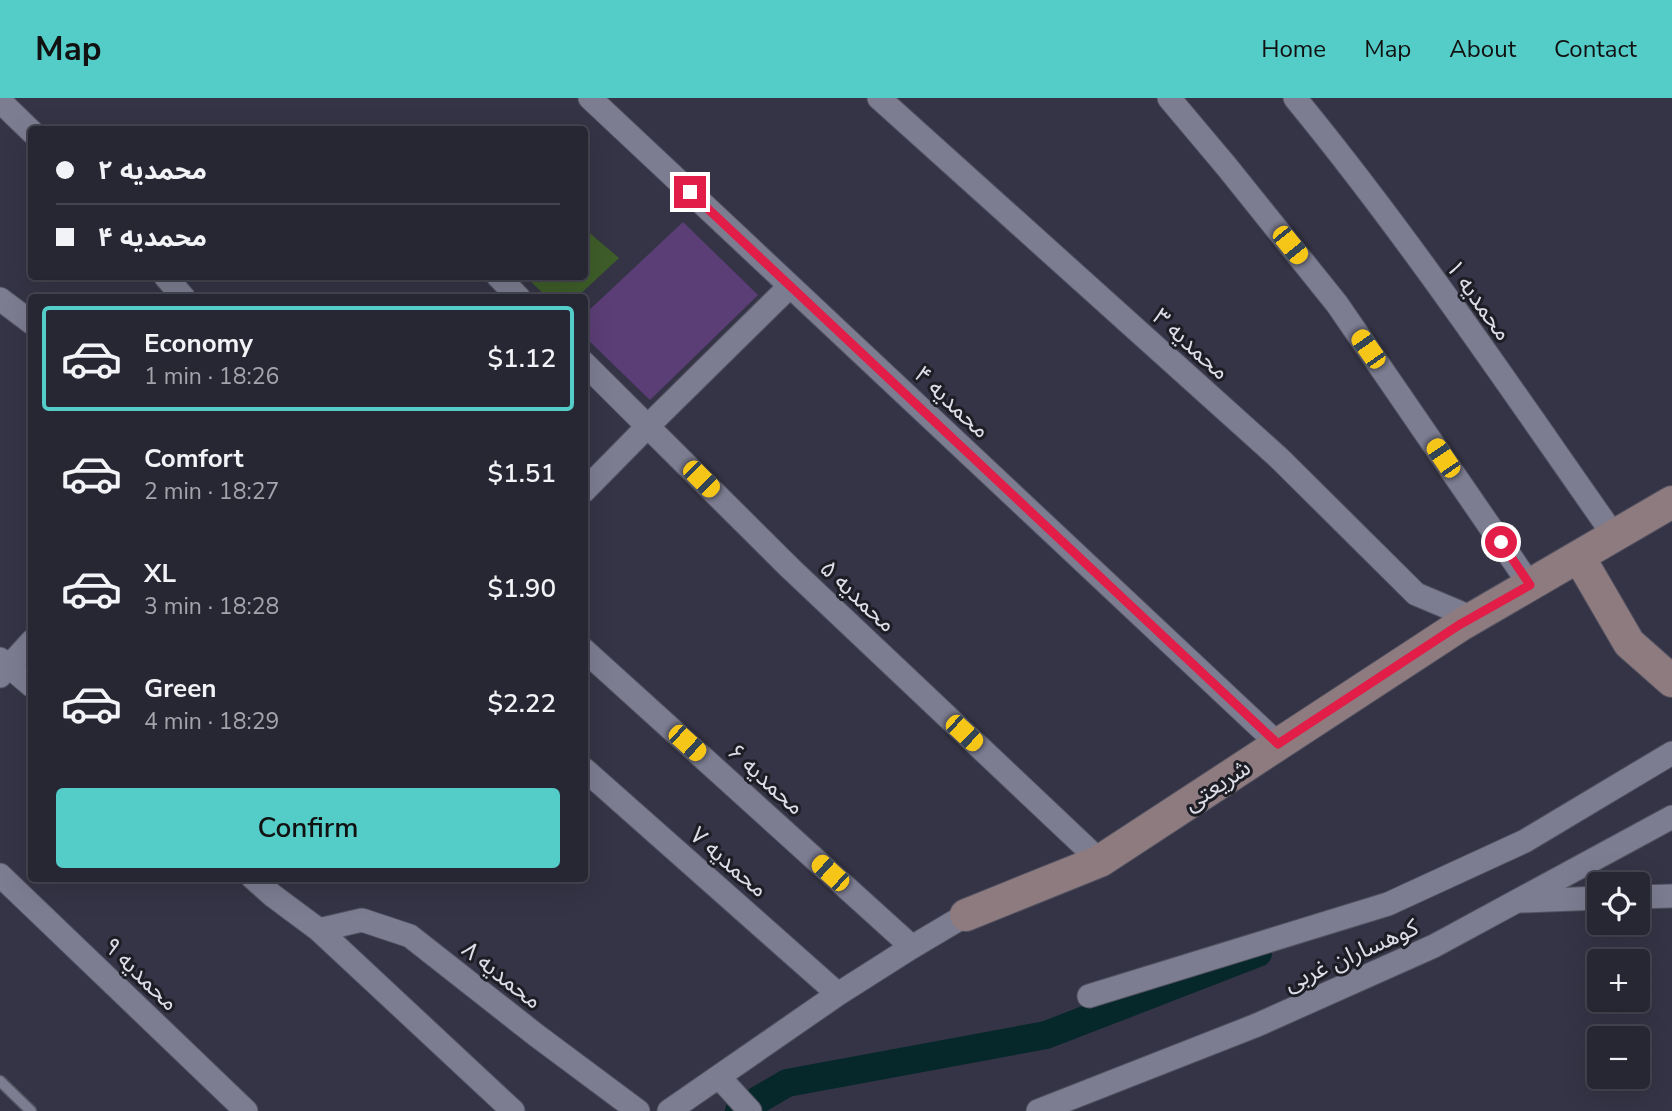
<!DOCTYPE html>
<meta charset="utf-8">
<style>
body{margin:0;font-family:"Nunito Sans","Noto Sans Arabic",sans-serif;background:#333340;color:#f1f3f6;height:100vh;display:flex;flex-direction:column;font-size:26px;white-space:nowrap}
*{box-sizing:border-box;margin:0}
p{font-size:23px;color:#a4a5ac}
.icon{flex:none;width:38px;height:38px;fill:none;stroke:currentColor;stroke-width:2;stroke-linecap:round;stroke-linejoin:round}
.map{position:relative;flex:1;overflow:hidden}
.details{position:absolute;left:28px;top:196px;width:560px;height:588px;display:flex;flex-direction:column;background:#272734;border-radius:7px;box-shadow:0 7px 28px #0002,0 0 0 2px #43444f}
.details>*{flex:none}
.banner{position:absolute;left:28px;top:28px;width:560px;height:154px;border-radius:7px;box-shadow:0 7px 28px #0002,0 0 0 2px #43444f;display:grid;align-content:center;height:154px;padding:0 28px;background:#272734}
.fabs{position:absolute;left:1587px;top:774px;display:grid;gap:14px}
.fabs a{display:grid;place-items:center;width:63px;height:63px;border-radius:7px;background:#272734;box-shadow:0 7px 28px #0002,0 0 0 2px #43444f;font-size:35px}
.end{position:absolute;width:32px;height:32px;margin:-16px;border:9px solid #e11d48;background:#fff;box-shadow:0 0 0 4px #fff}
.from{border-radius:50%}
.car{position:absolute;width:21px;height:42px;margin:-21px -10px;border-radius:9px;box-shadow:0 0 5px 2px #0007;background:linear-gradient(#f5c518 24%,#345 0 40%,#f5c518 0 76%,#345 0 86%,#f5c518 0)}
.banner b{display:flex;align-items:center;gap:24px;height:66px;font-size:26px}
.banner b+b{border-top:2px solid #43444f}
.banner i{width:18px;height:18px;background:#f1f3f6}
ul{padding:12px 0 0;list-style:none}
li{display:flex;align-items:center;gap:21px;height:105px;margin:0 14px 10px;padding:0 14px;border:4px solid transparent;border-radius:7px}
li div{flex:1}
li b{display:block;font-size:26px}
li em{font-style:normal;font-weight:600}
li.current{border-color:#54cdc8}
li>.icon{width:63px;height:63px;stroke-width:1.5}
.button{display:flex;gap:14px;margin-top:auto;padding:14px 28px}
.button a{flex:1;height:80px;border-radius:7px;background:#54cdc8;color:#111;font-size:28px;font-weight:600;line-height:80px;text-align:center}
header{display:flex;align-items:center;gap:42px;box-sizing:border-box;height:98px;padding:0 35px;background:#54cdc8;color:#111}
header strong{font-size:33px}
nav{display:flex;gap:38px;margin-inline-start:auto;font-size:24px}
.map>svg:first-child{display:block}
.green{fill:#3e5d29}
.lines{fill:none;stroke-linecap:round;stroke-linejoin:round}
.canal{stroke:#06282b;stroke-width:28}
.building{fill:#5b3e76}
.lane-casing{stroke:#525261;stroke-width:13}
.street-casing{stroke:#525261;stroke-width:25}
.secondary-casing{stroke:#525261;stroke-width:34}
.lane{stroke:#7c7d91;stroke-width:10}
.street{stroke:#7c7d91;stroke-width:23}
.secondary{stroke:#8e7b7f;stroke-width:32}
.route{stroke:#e11d48;stroke-width:9}
.labels{text-anchor:middle;stroke-width:6;stroke-linejoin:round;paint-order:stroke}
.street-label{font-size:24px;fill:#dcdde8;stroke:#1d1d25}
</style>
<header>
<strong>Map</strong>
<nav><a>Home</a><a>Map</a><a>About</a><a>Contact</a></nav>
</header>
<div class="map">
<svg width="1672" height="1013" viewBox="0 0 1672 1013">
<rect width="100%" height="100%" fill="#343446"/>
<path class="green" d="M585 131 619 160 577 199H547L527 180 584 178Z"/>
<g class="lines">
<path class="canal" d="M739 1013 787 985 1046 937 1258 855"/>
</g>
<path class="building" d="M683 124 758 197 650 302 584 238V217Z"/>
<g class="lines">
<g class="lane-casing">
<path id="lane" d="M0 983 31 1013"/>
</g>
<g class="street-casing">
<path id="street" d="M590 0 1278 646
M879 0 1279 360 1416 496 1473 520
M1169 0 1227 69 1337 206 1530 487
M1295 0C1410 140 1511 291 1615 439
M0 3 32 34
M165 178 184 200
M498 178 519 200
M0 201 32 225
M584 265 790 470 1100 763
M584 393 648 328 790 188
M584 552 912 849
M0 561 32 588
M0 578 32 543
M584 671 838 896
M0 777 246 1013
M253 780 272 797 319 832 513 1013
M1638 799 1672 798
M1522 803 1600 800
M319 832 362 822 410 838 536 937 638 1013
M1089 898 1388 806 1525 743 1672 655
M719 979 750 1013
M669 1013 838 896 912 849 966 817
M1038 1013 1257 927 1434 848 1672 719"/>
</g>
<g class="secondary-casing">
<path id="secondary" d="M1579 459 1629 545 1672 583
M966 817 1100 763 1459 528 1672 404"/>
</g>
<use href="#lane" class="lane"/>
<use href="#street" class="street"/>
<use href="#secondary" class="secondary"/>
</g>
<g class="lines">
<path class="route" d="M690 94 1278 646 1459 527 1530 487 1501 444"/>
</g>
<g class="labels">
<g class="street-label">
<text transform="translate(1479 202) rotate(54)" y="8">محمدیه ۱</text>
<text transform="translate(1191 246) rotate(42)" y="8">محمدیه ۳</text>
<text transform="translate(952 304) rotate(43)" y="8">محمدیه ۴</text>
<text transform="translate(858 498) rotate(43)" y="8">محمدیه ۵</text>
<text transform="translate(766 681) rotate(42)" y="8">محمدیه ۶</text>
<text transform="translate(1217 687) rotate(-33)" y="8">شریعتی</text>
<text transform="translate(729 764) rotate(41)" y="8">محمدیه ۷</text>
<text transform="translate(1351 857) rotate(-24)" y="8">کوهساران غربی</text>
<text transform="translate(141 876) rotate(44)" y="8">محمدیه ۹</text>
<text transform="translate(502 877) rotate(38)" y="8">محمدیه ۸</text>
</g>
</g>
</svg>
<div class="fabs">
<a><svg class="icon" aria-label="locate" viewBox="0 0 24 24"><circle cx="12" cy="12" r="6"/><path d="M12 2v4M12 18v4M2 12h4M18 12h4"/></svg></a>
<a>+</a>
<a>−</a>
</div>
<i class="end from" style="left:1501px;top:444px"></i>
<i class="end" style="left:690px;top:94px"></i>
<i class="car" style="left:1290px;top:147px;rotate:141deg"></i>
<i class="car" style="left:1368px;top:251px;rotate:325deg"></i>
<i class="car" style="left:1443px;top:360px;rotate:326deg"></i>
<i class="car" style="left:701px;top:381px;rotate:135deg"></i>
<i class="car" style="left:964px;top:635px;rotate:133deg"></i>
<i class="car" style="left:687px;top:645px;rotate:132deg"></i>
<i class="car" style="left:830px;top:775px;rotate:312deg"></i>
<div class="banner">
<b><i class="from"></i>محمدیه ۲</b>
<b><i></i>محمدیه ۴</b>
</div>
<section class="details">
<ul>
<li class="current"><svg class="icon" aria-label="car" viewBox="0 0 24 24"><path d="M5 17H2v-5l4-1 3-4h7l3 4 3 1v5h-3M9 17h6M6 11h13"/><circle cx="7" cy="17" r="2"/><circle cx="17" cy="17" r="2"/></svg><div><b>Economy</b><p>1 min · 18:26</p></div><em>$1.12</em></li>
<li><svg class="icon" aria-label="car" viewBox="0 0 24 24"><path d="M5 17H2v-5l4-1 3-4h7l3 4 3 1v5h-3M9 17h6M6 11h13"/><circle cx="7" cy="17" r="2"/><circle cx="17" cy="17" r="2"/></svg><div><b>Comfort</b><p>2 min · 18:27</p></div><em>$1.51</em></li>
<li><svg class="icon" aria-label="car" viewBox="0 0 24 24"><path d="M5 17H2v-5l4-1 3-4h7l3 4 3 1v5h-3M9 17h6M6 11h13"/><circle cx="7" cy="17" r="2"/><circle cx="17" cy="17" r="2"/></svg><div><b>XL</b><p>3 min · 18:28</p></div><em>$1.90</em></li>
<li><svg class="icon" aria-label="car" viewBox="0 0 24 24"><path d="M5 17H2v-5l4-1 3-4h7l3 4 3 1v5h-3M9 17h6M6 11h13"/><circle cx="7" cy="17" r="2"/><circle cx="17" cy="17" r="2"/></svg><div><b>Green</b><p>4 min · 18:29</p></div><em>$2.22</em></li>
</ul>
<div class="button"><a>Confirm</a></div>
</section>
</div>
